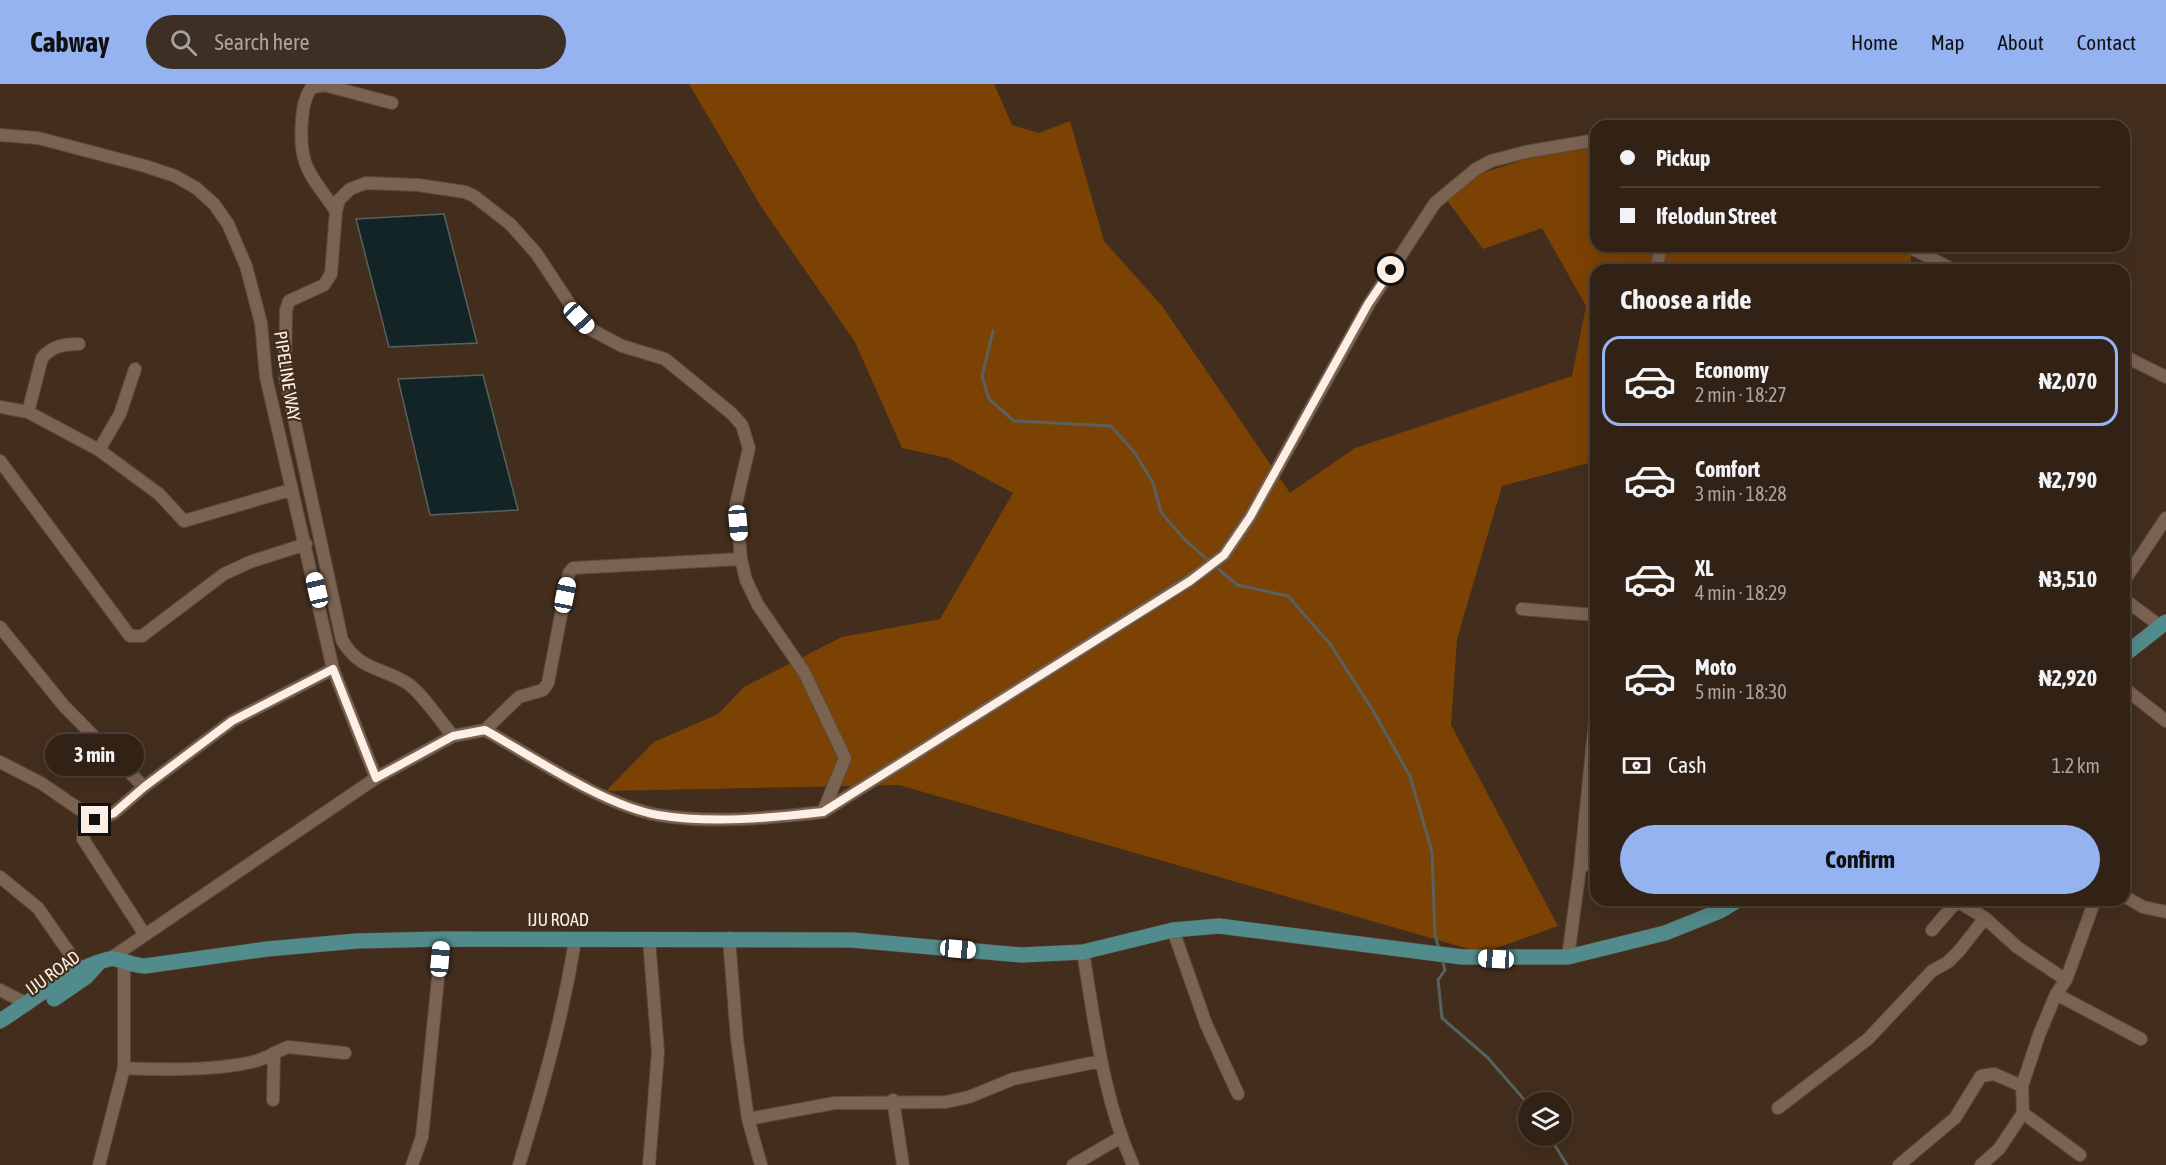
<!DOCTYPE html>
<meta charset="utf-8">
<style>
body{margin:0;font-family:"Asap Condensed",sans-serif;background:#3d2f23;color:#f1f3f6;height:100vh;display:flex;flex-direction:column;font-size:22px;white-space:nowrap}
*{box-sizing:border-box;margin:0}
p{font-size:20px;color:#a8a4a1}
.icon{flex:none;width:33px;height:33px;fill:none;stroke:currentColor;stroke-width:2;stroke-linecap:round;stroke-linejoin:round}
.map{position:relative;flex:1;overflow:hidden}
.drawer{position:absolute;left:1590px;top:180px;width:540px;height:642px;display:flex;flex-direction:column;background:#322216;border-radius:18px;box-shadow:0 6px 24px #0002,0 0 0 2px #4d3f35}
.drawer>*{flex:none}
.hud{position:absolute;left:1590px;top:36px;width:540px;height:132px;border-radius:18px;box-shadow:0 6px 24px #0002,0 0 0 2px #4d3f35;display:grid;align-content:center;height:132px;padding:0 30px;background:#322216}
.controls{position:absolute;left:1518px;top:1008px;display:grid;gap:12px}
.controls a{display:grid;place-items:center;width:54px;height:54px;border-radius:50%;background:#322216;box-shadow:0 6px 24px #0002,0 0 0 2px #4d3f35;font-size:30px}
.end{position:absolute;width:27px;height:27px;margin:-14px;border:8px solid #fdefe5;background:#111;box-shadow:0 0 0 3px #111}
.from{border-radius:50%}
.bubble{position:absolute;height:42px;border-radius:21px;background:#322216;box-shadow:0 6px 24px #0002,0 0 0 2px #4d3f35;font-size:20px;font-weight:700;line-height:42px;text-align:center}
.car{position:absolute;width:18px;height:36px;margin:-18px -9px;border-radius:8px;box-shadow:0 0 4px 2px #0007;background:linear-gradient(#fff 24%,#345 0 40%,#fff 0 76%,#345 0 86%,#fff 0)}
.hud b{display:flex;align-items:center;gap:21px;height:57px;font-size:22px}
.hud b+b{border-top:2px solid #4d3f35}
.hud i{width:15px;height:15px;background:#f1f3f6}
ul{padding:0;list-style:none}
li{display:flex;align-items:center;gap:18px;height:90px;margin:0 12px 9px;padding:0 18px;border:3px solid transparent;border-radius:18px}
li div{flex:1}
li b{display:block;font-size:22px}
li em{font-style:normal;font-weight:700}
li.on{border-color:#95b2f1}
li>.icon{width:54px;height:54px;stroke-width:1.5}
h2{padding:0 30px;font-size:27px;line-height:72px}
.pay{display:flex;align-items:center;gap:15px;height:66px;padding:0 30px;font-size:22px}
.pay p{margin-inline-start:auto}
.primary-button{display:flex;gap:12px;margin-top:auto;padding:12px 30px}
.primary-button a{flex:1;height:69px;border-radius:36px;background:#95b2f1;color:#111;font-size:24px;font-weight:700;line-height:69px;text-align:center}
header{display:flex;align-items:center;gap:36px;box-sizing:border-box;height:84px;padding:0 30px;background:#95b2f1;color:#111}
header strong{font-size:28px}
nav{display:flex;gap:33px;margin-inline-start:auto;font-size:21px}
.search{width:420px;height:54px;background:#3d2f23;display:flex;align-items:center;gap:15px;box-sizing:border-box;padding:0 21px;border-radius:33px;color:#a8a4a1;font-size:22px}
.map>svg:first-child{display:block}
.green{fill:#7c4204}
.water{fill:#122426;stroke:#58615f;stroke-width:1.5}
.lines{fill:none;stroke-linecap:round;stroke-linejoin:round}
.stream{stroke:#58615f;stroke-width:3}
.minor-casing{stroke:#5c4a3c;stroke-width:14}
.major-casing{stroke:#5c4a3c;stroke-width:16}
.minor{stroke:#7b6352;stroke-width:12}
.major{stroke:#528b8b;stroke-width:15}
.route{stroke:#fdefe5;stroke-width:8}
.labels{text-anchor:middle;stroke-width:4.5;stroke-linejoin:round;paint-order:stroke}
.street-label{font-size:18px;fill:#fdefe5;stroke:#432e1e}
</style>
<header>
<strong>Cabway</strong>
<div class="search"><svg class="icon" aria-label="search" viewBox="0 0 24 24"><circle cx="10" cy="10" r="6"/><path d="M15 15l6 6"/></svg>Search here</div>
<nav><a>Home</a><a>Map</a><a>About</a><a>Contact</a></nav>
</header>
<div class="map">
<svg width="2166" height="1081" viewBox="0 0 2166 1081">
<rect width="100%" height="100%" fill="#432e1e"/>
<path class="green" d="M689 0H994L1012 41 1039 49 1070 37 1104 157 1162 222 1290 409 1355 364 1572 292 1586 222 1542 144 1483 165 1446 115 1477 91 1554 66 1596 63V162H1904L1911 166V186H1596V377L1502 402 1457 555 1451 641 1558 842 1483 869 899 701 606 707 654 658 718 630 744 603 842 553 940 535 1013 409 948 374 902 364 855 258 762 124Z"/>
<path class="water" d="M444 130 477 259 389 263 356 135Z
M483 291 518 426 430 431 398 295Z"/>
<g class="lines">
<path class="stream" d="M993 247 982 292 989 315 1014 337 1111 342 1135 369 1153 399 1161 428 1183 454 1210 478
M1215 482 1237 501 1288 512 1330 560 1372 625 1410 692 1432 768 1435 851 1439 865
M1442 875 1445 886 1438 896 1442 934 1488 974 1528 1020
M1549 1052 1567 1081"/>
<g class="minor-casing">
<path id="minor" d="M0 51 38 54 145 82 175 92 196 104 214 120 228 140 246 182 261 239 266 293 333 585 376 694
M336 127C311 91 298 83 302 36 303 24 304 15 311 4L324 1 392 19
M1907 162 1954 186
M1656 186 1661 162
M2124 272 2166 293
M0 323 28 328 99 366 159 410 184 437 290 406
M28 328 42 274C52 262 64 260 79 260
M99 366 120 330 135 285
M0 377 130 552H142L224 490 250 478 306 460
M2124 497 2166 434
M2124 515 2160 542
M1522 525 1596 531
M0 543 64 622 144 703
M2124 604 2166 637
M485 646C533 673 605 722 658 731 711 740 770 734 823 728L1189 497 1224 471 1250 433 1369 220 1435 119 1476 85 1491 77 1525 68 1596 56
M453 652C441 638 422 609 407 599 381 583 359 586 342 556L285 293 286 226 289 217 324 201 331 190 336 127 339 116 350 105 366 99 418 101 465 108 474 112 510 140 536 169 579 234 590 245 622 262 665 275 731 329 742 341 749 364 736 420 741 475 746 496 758 521 804 588 845 674 823 728
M0 678 41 699 95 736
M1580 784 1596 774
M0 793 38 824 86 893
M2124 812 2143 823 2166 828
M1957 817 1985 834 2017 863 2066 896
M1173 846 1206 940 1238 1010
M1932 846 1958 816
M145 851 83 755 85 742 114 729 144 703 232 637 333 585
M729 854 737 955 748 1035 761 1081
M649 856 658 968 649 1081
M1083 868C1095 940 1103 1014 1133 1081
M1568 873 1580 784 1596 627
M111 874 376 694 453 652 485 646 519 613 543 606 548 599 569 489 573 484 741 475
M0 906 28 920
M2056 910 2141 955
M274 969 288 963 345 969
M124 984C158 986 247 988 274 969L273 1016
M893 1016 903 1081
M1778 1024 1868 955 1932 887 1948 878 1959 867 1985 834
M2023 1029 2080 1071
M748 1035 835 1019 946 1018 969 1013 1013 995 1101 977
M99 1081 124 984V880
M412 1081 422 1053 442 855
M519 1081C542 1006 563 933 575 856
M1073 1081 1121 1053
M1899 1081 1955 1034 1981 992 1994 990 2022 1002
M1981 1081 1999 1065 2023 1029 2022 1002 2039 951 2056 910 2066 896 2095 816"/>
</g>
<g class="major-casing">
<path id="major" d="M2124 571 2166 538
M54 915 86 893 98 880
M0 937C35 915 69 885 109 875 115 873 134 882 145 882L267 865 357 857 442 855 852 856 1021 871 1083 868 1173 846 1219 842 1462 873H1568L1665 849 1720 827 1738 816"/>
</g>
<use href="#minor" class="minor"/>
<use href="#major" class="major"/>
</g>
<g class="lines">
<path class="route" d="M95 736 114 729 144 703 232 637 333 585 376 694 453 652 485 646C533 673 605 722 658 731 711 740 770 734 823 728L1190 497 1224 471 1250 433 1368 220 1391 186"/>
</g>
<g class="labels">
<g class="street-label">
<text transform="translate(287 292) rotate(81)" y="6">PIPELINE WAY</text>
<text x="558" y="842">IJU ROAD</text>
<text transform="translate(53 889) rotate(-36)" y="6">IJU ROAD</text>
</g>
</g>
</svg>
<div class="controls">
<a><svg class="icon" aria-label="layers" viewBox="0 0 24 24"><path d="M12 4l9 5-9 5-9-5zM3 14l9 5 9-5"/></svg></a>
</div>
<i class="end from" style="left:1391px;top:186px"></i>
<i class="end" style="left:95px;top:736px"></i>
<div class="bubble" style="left:45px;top:650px;width:99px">3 min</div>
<i class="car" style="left:579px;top:234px;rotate:137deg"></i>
<i class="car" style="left:738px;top:439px;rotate:175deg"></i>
<i class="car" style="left:317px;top:506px;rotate:347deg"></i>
<i class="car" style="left:565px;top:511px;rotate:11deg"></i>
<i class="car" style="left:958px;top:865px;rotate:95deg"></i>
<i class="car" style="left:440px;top:875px;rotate:5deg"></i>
<i class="car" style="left:1496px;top:875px;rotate:273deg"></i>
<div class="hud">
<b><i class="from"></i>Pickup</b>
<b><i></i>Ifelodun Street</b>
</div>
<section class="drawer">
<h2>Choose a ride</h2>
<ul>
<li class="on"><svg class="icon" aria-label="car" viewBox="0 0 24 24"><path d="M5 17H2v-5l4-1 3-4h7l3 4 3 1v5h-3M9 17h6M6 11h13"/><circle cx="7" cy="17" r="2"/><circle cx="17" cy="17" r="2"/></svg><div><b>Economy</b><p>2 min · 18:27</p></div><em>₦2,070</em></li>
<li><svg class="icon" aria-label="car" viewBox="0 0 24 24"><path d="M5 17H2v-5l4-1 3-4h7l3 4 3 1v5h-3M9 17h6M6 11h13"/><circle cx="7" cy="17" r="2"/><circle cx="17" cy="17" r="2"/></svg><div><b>Comfort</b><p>3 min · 18:28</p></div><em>₦2,790</em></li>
<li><svg class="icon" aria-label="car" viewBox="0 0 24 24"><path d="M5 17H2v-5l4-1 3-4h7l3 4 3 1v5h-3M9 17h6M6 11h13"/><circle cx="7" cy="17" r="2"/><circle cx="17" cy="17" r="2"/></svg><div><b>XL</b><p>4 min · 18:29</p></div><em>₦3,510</em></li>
<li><svg class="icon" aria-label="car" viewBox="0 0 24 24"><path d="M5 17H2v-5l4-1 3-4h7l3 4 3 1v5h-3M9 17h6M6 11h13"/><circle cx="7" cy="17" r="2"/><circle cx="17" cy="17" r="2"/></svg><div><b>Moto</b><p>5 min · 18:30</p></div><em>₦2,920</em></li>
</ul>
<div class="pay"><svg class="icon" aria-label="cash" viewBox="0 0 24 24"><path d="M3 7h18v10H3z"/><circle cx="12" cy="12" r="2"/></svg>Cash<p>1.2 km</p></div>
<div class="primary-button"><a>Confirm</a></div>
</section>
</div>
